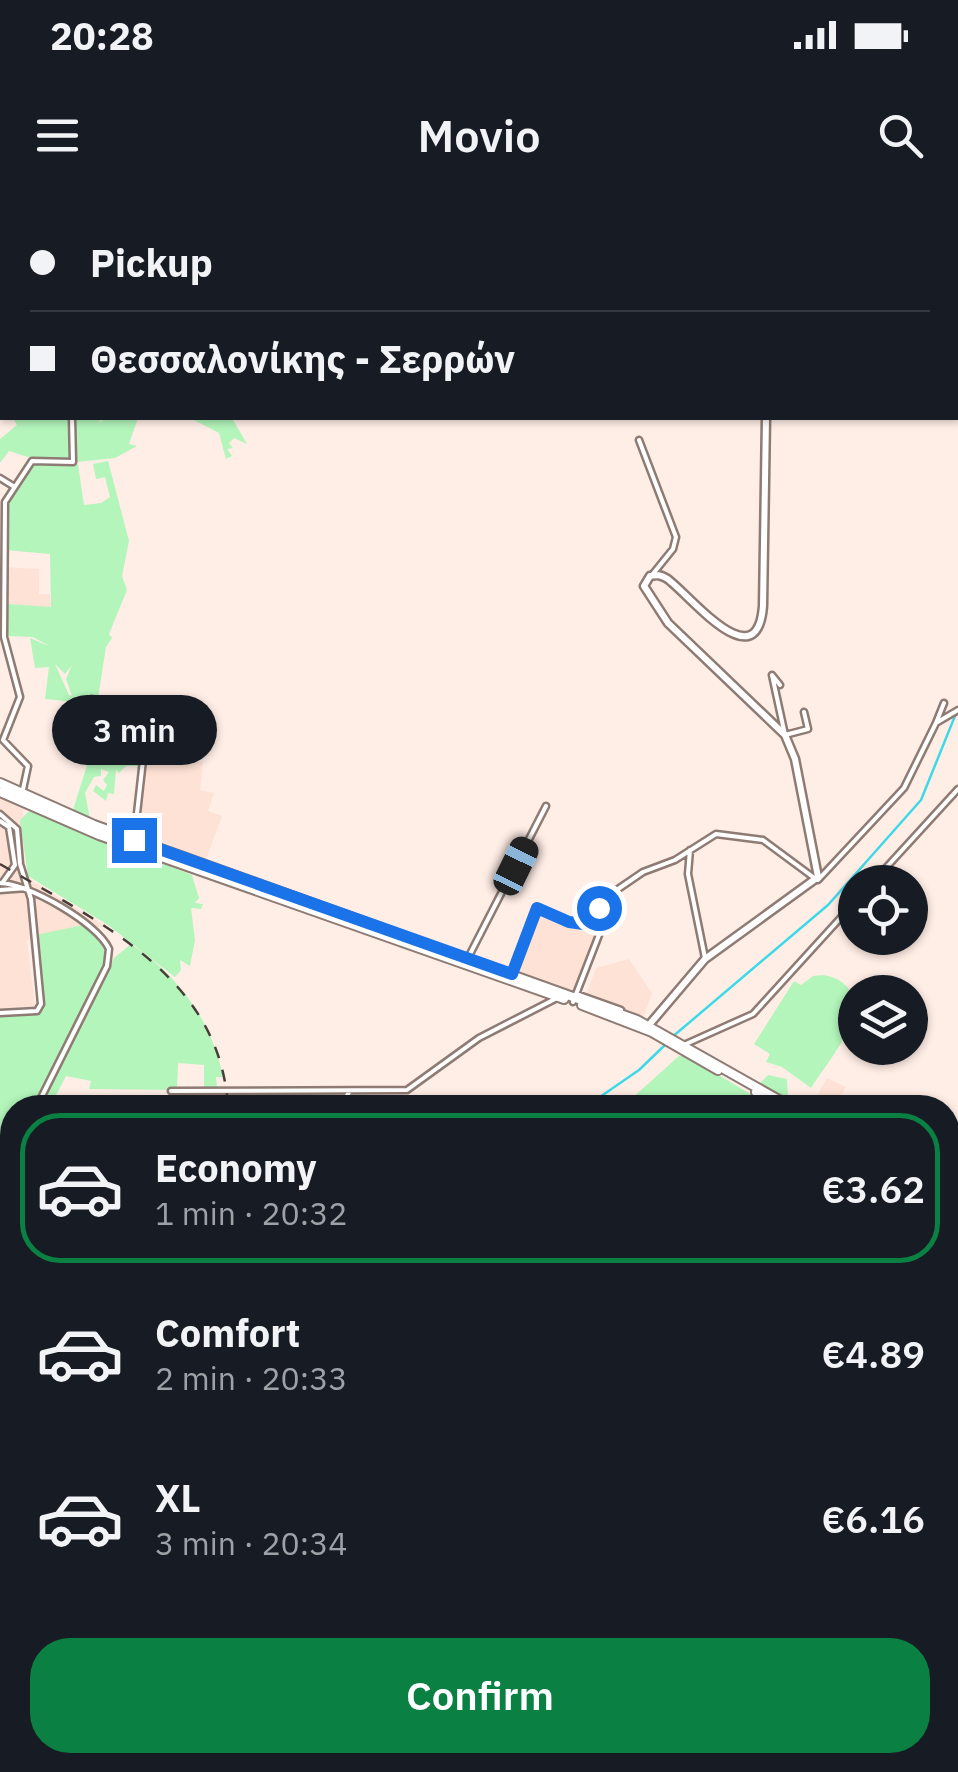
<!DOCTYPE html>
<meta charset="utf-8">
<style>
body{margin:0;font-family:"IBM Plex Sans",sans-serif;background:#242831;color:#f1f3f6;height:100vh;display:flex;flex-direction:column;font-size:38px;white-space:nowrap}
*{box-sizing:border-box;margin:0}
p{font-size:32px;color:#9ea1a6}
.icon{flex:none;width:55px;height:55px;fill:none;stroke:currentColor;stroke-width:2;stroke-linecap:round;stroke-linejoin:round}
.map{position:relative;flex:1;overflow:hidden}
.panel{position:absolute;left:0px;top:895px;width:960px;height:678px;display:flex;flex-direction:column;background:#171b24;border-radius:40px 40px 0 0;box-shadow:0 2px 8px #0004}
.panel>*{flex:none}
.guide{position:absolute;left:0px;top:0px;width:960px;height:220px;box-shadow:0 2px 8px #0004;display:grid;align-content:center;height:220px;padding:0 30px;background:#171b24}
.fabs{position:absolute;left:838px;top:665px;display:grid;gap:20px}
.fabs a{display:grid;place-items:center;width:90px;height:90px;border-radius:50%;background:#171b24;box-shadow:0 2px 8px #0004;font-size:50px}
.end{position:absolute;width:45px;height:45px;margin:-22px;border:12px solid #1a73e8;background:#fff;box-shadow:0 0 0 5px #fff}
.from{border-radius:50%}
.bubble{position:absolute;height:70px;border-radius:35px;background:#171b24;box-shadow:0 2px 8px #0004;font-size:32px;font-weight:600;line-height:70px;text-align:center}
.car{position:absolute;width:30px;height:60px;margin:-30px -15px;border-radius:12px;box-shadow:0 0 8px 2px #0007;background:linear-gradient(#222 24%,#8ab4d8 0 40%,#222 0 76%,#8ab4d8 0 86%,#222 0)}
.guide b{display:flex;align-items:center;gap:35px;height:95px;font-size:38px}
.guide b+b{border-top:2px solid #363941}
.guide i{width:25px;height:25px;background:#f1f3f6}
ul{padding:18px 0 0;list-style:none}
li{display:flex;align-items:center;gap:30px;height:150px;margin:0 20px 15px;padding:0 10px;border:5px solid transparent;border-radius:40px}
li div{flex:1}
li b{display:block;font-size:38px}
li em{font-style:normal;font-weight:600}
li.active{border-color:#0b8043}
li>.icon{width:90px;height:90px;stroke-width:1.5}
.primary-button{display:flex;gap:20px;margin-top:auto;padding:20px 30px}
.primary-button a{flex:1;height:115px;border-radius:40px;background:#0b8043;color:#fff;font-size:40px;font-weight:600;line-height:115px;text-align:center}
.status{display:flex;justify-content:space-between;align-items:center;height:70px;padding:0 50px;background:#171b24;direction:ltr}
.status svg{height:28px;fill:currentColor}
header{display:flex;justify-content:space-between;align-items:center;height:130px;padding:0 30px;background:#171b24;font-size:45px;font-weight:600}
.map>svg:first-child{display:block}
.built{fill:#fee2d5}
.green{fill:#b3f5bb}
.lines{fill:none;stroke-linecap:round;stroke-linejoin:round}
.stream{stroke:#3ed9e9;stroke-width:2.5}
.minor-casing{stroke:#8e7b73;stroke-width:9}
.tertiary-casing{stroke:#8e7b73;stroke-width:11}
.secondary-casing{stroke:#8e7b73;stroke-width:12}
.primary-casing{stroke:#5e8054;stroke-width:14}
.minor{stroke:#fff;stroke-width:4}
.tertiary{stroke:#fff;stroke-width:6}
.secondary{stroke:#fff;stroke-width:8}
.primary{stroke:#b0d1aa;stroke-width:9}
.rail{stroke:#473e3a;stroke-width:2.5;stroke-dasharray:12 12;stroke-linecap:butt}
.route{stroke:#1a73e8;stroke-width:12}
</style>
<div class="status"><b>20:28</b><svg viewBox="0 0 49 12"><path d="M0 12V9h3v3zM5 12V6h3v6zM10 12V3h3v9zM15 12V0h3v12zM26 1h20v11H26zM47 4h2v5h-2z"/></svg></div>
<header><svg class="icon" aria-label="menu" viewBox="0 0 24 24"><path d="M4 6h16M4 12h16M4 18h16"/></svg>Movio<svg class="icon" aria-label="search" viewBox="0 0 24 24"><circle cx="10" cy="10" r="6"/><path d="M15 15l6 6"/></svg></header>
<div class="map">
<svg width="958" height="1572" viewBox="0 0 958 1572">
<rect width="100%" height="100%" fill="#ffeee6"/>
<path class="built" d="M5 367 39 369V394H50L51 408 7 404Z
M148 557 203 562 200 590 214 593 208 611 222 616 205 662 170 649 171 645 150 638 140 624Z
M0 598 23 608 25 677 105 726 27 740 35 807 0 809Z
M539 710 597 733 573 794 515 771Z
M629 759 652 793 643 818 586 795 596 768Z
M827 878 846 887 835 907H811Z"/>
<path class="green" d="M13 218H71V260L34 259 9 251 0 263V239L17 225Z
M73 218H103L97 224 106 218H138L129 244 137 246 115 258 76 262Z
M190 218H232L247 244 234 238 229 243 233 248 227 249 232 256 226 259 219 233Z
M43 260 78 264 84 305 101 303 110 297 105 277 96 279 93 264 108 261 129 341 122 376 127 390 109 434 112 438 106 447 98 498 72 496 66 479 72 465 65 474 55 464 69 495 88 500 85 503 45 499 49 467 35 468 30 438 51 447 33 437 5 436 7 404 51 407 50 354 5 350 7 301 30 264Z
M94 500 147 509 144 539 92 533 91 555 95 559 143 561 139 576 137 566H126L119 573 116 570 114 594 108 593 106 601 93 591 96 585 104 591 107 585 103 580 109 572 101 569V576L94 577 85 593 90 619 72 613 89 559 87 542 65 543V537H88Z
M29 611 192 675 199 698 195 703 203 704 201 709 191 708 195 740 190 766 180 760 181 770 175 777 108 725 28 676 20 620Z
M83 725 104 740 106 764 34 907 12 908V950L0 964V814L42 809 36 735Z
M131 744C178 775 212 821 223 877H216L217 888 204 889V865L178 863 177 890 89 889 91 881 66 876 53 901 64 907 40 908 114 758Z
M813 776C824 774 834 776 843 783 876 809 826 863 811 888L782 867 766 862 770 854 754 844 794 781 801 785Z
M679 856H687L772 907 621 908Z
M768 875 787 879 788 900 759 884Z
M3 1032 12 1035V1070L0 1069Z
M0 1085 12 1087V1208L2 1209Z
M12 1210V1259H0V1211Z
M0 1314H12V1381L0 1386Z
M12 1385V1449L0 1470V1389Z"/>
<g class="lines">
<path class="stream" d="M958 167V169
M671 838 828 705 921 600 957 511
M584 908 639 870 666 844
M0 1509 12 1493"/>
<g class="minor-casing">
<path id="minor" d="M629 0 633 2
M639 240 676 337 673 349 652 375
M0 278 13 286
M780 485 772 475 785 535 808 529 804 512
M88 505 91 499 149 507 134 640
M936 523 944 503
M22 594 28 566 3 540 20 497 4 437 5 302 32 261 73 262 72 218
M0 614 17 629 20 664 31 699 41 804 37 811 0 813
M0 621 9 627 15 665 3 682
M140 627 152 643
M690 650 688 674 705 758
M818 680 904 588 936 523 958 510
M873 682 958 589
M0 683C27 683 98 723 109 749L107 766 36 908
M0 690 27 688
M469 756 546 606
M511 774 537 709 571 723 598 726
M576 794 621 810
M573 802 599 735 602 700 643 672 675 660 716 634 763 640 813 677
M686 844 753 814 855 702
M171 891 407 890 479 838 555 799
M340 908 349 892
M0 966 12 954
M948 1000 958 999
M948 1025H958
M948 1052 958 1051
M948 1077H958
M948 1105 958 1100
M948 1142 958 1140
M948 1174 958 1169
M948 1208 958 1203
M948 1242 958 1237
M948 1280 958 1286
M948 1311 958 1315
M948 1323 958 1294
M948 1349 958 1353
M948 1366 958 1374
M948 1385 958 1370
M948 1412 958 1419
M846 1568 855 1560"/>
</g>
<g class="tertiary-casing">
<path id="tertiary" d="M750 0 751 2
M649 825 705 759 818 677 795 559 785 535 668 423 644 386 650 376C657 375 659 374 666 378 684 388 757 484 763 406L766 218
M0 1083 12 1085
M948 1276 958 1272
M0 1387 12 1383
M948 1439 958 1425
M948 1481 958 1487
M773 1572 776 1560"/>
</g>
<g class="secondary-casing">
<path id="secondary" d="M0 583 94 625 637 820 793 908
M0 592 99 635 564 799
M582 805 652 832 718 870
M756 892 782 908
M948 965 958 964
M948 1159 958 1185"/>
</g>
<g class="primary-casing">
<path id="primary" d="M0 1072 12 1073
M948 1540H958"/>
</g>
<use href="#minor" class="minor"/>
<use href="#tertiary" class="tertiary"/>
<use href="#secondary" class="secondary"/>
<use href="#primary" class="primary"/>
<path class="rail" d="M0 664C100 723 221 777 228 908
M487 1560 494 1572"/>
</g>
<g class="lines">
<path class="route" d="M134 640 512 774 537 708 569 722 598 726 599 708"/>
</g>
</svg>
<div class="fabs">
<a><svg class="icon" aria-label="locate" viewBox="0 0 24 24"><circle cx="12" cy="12" r="6"/><path d="M12 2v4M12 18v4M2 12h4M18 12h4"/></svg></a>
<a><svg class="icon" aria-label="layers" viewBox="0 0 24 24"><path d="M12 4l9 5-9 5-9-5zM3 14l9 5 9-5"/></svg></a>
</div>
<i class="end from" style="left:599px;top:708px"></i>
<i class="end" style="left:134px;top:640px"></i>
<div class="bubble" style="left:52px;top:495px;width:165px">3 min</div>
<i class="car" style="left:516px;top:666px;rotate:26deg"></i>
<div class="guide">
<b><i class="from"></i>Pickup</b>
<b><i></i>Θεσσαλονίκης - Σερρών</b>
</div>
<section class="panel">
<ul>
<li class="active"><svg class="icon" aria-label="car" viewBox="0 0 24 24"><path d="M5 17H2v-5l4-1 3-4h7l3 4 3 1v5h-3M9 17h6M6 11h13"/><circle cx="7" cy="17" r="2"/><circle cx="17" cy="17" r="2"/></svg><div><b>Economy</b><p>1 min · 20:32</p></div><em>€3.62</em></li>
<li><svg class="icon" aria-label="car" viewBox="0 0 24 24"><path d="M5 17H2v-5l4-1 3-4h7l3 4 3 1v5h-3M9 17h6M6 11h13"/><circle cx="7" cy="17" r="2"/><circle cx="17" cy="17" r="2"/></svg><div><b>Comfort</b><p>2 min · 20:33</p></div><em>€4.89</em></li>
<li><svg class="icon" aria-label="car" viewBox="0 0 24 24"><path d="M5 17H2v-5l4-1 3-4h7l3 4 3 1v5h-3M9 17h6M6 11h13"/><circle cx="7" cy="17" r="2"/><circle cx="17" cy="17" r="2"/></svg><div><b>XL</b><p>3 min · 20:34</p></div><em>€6.16</em></li>
</ul>
<div class="primary-button"><a>Confirm</a></div>
</section>
</div>
